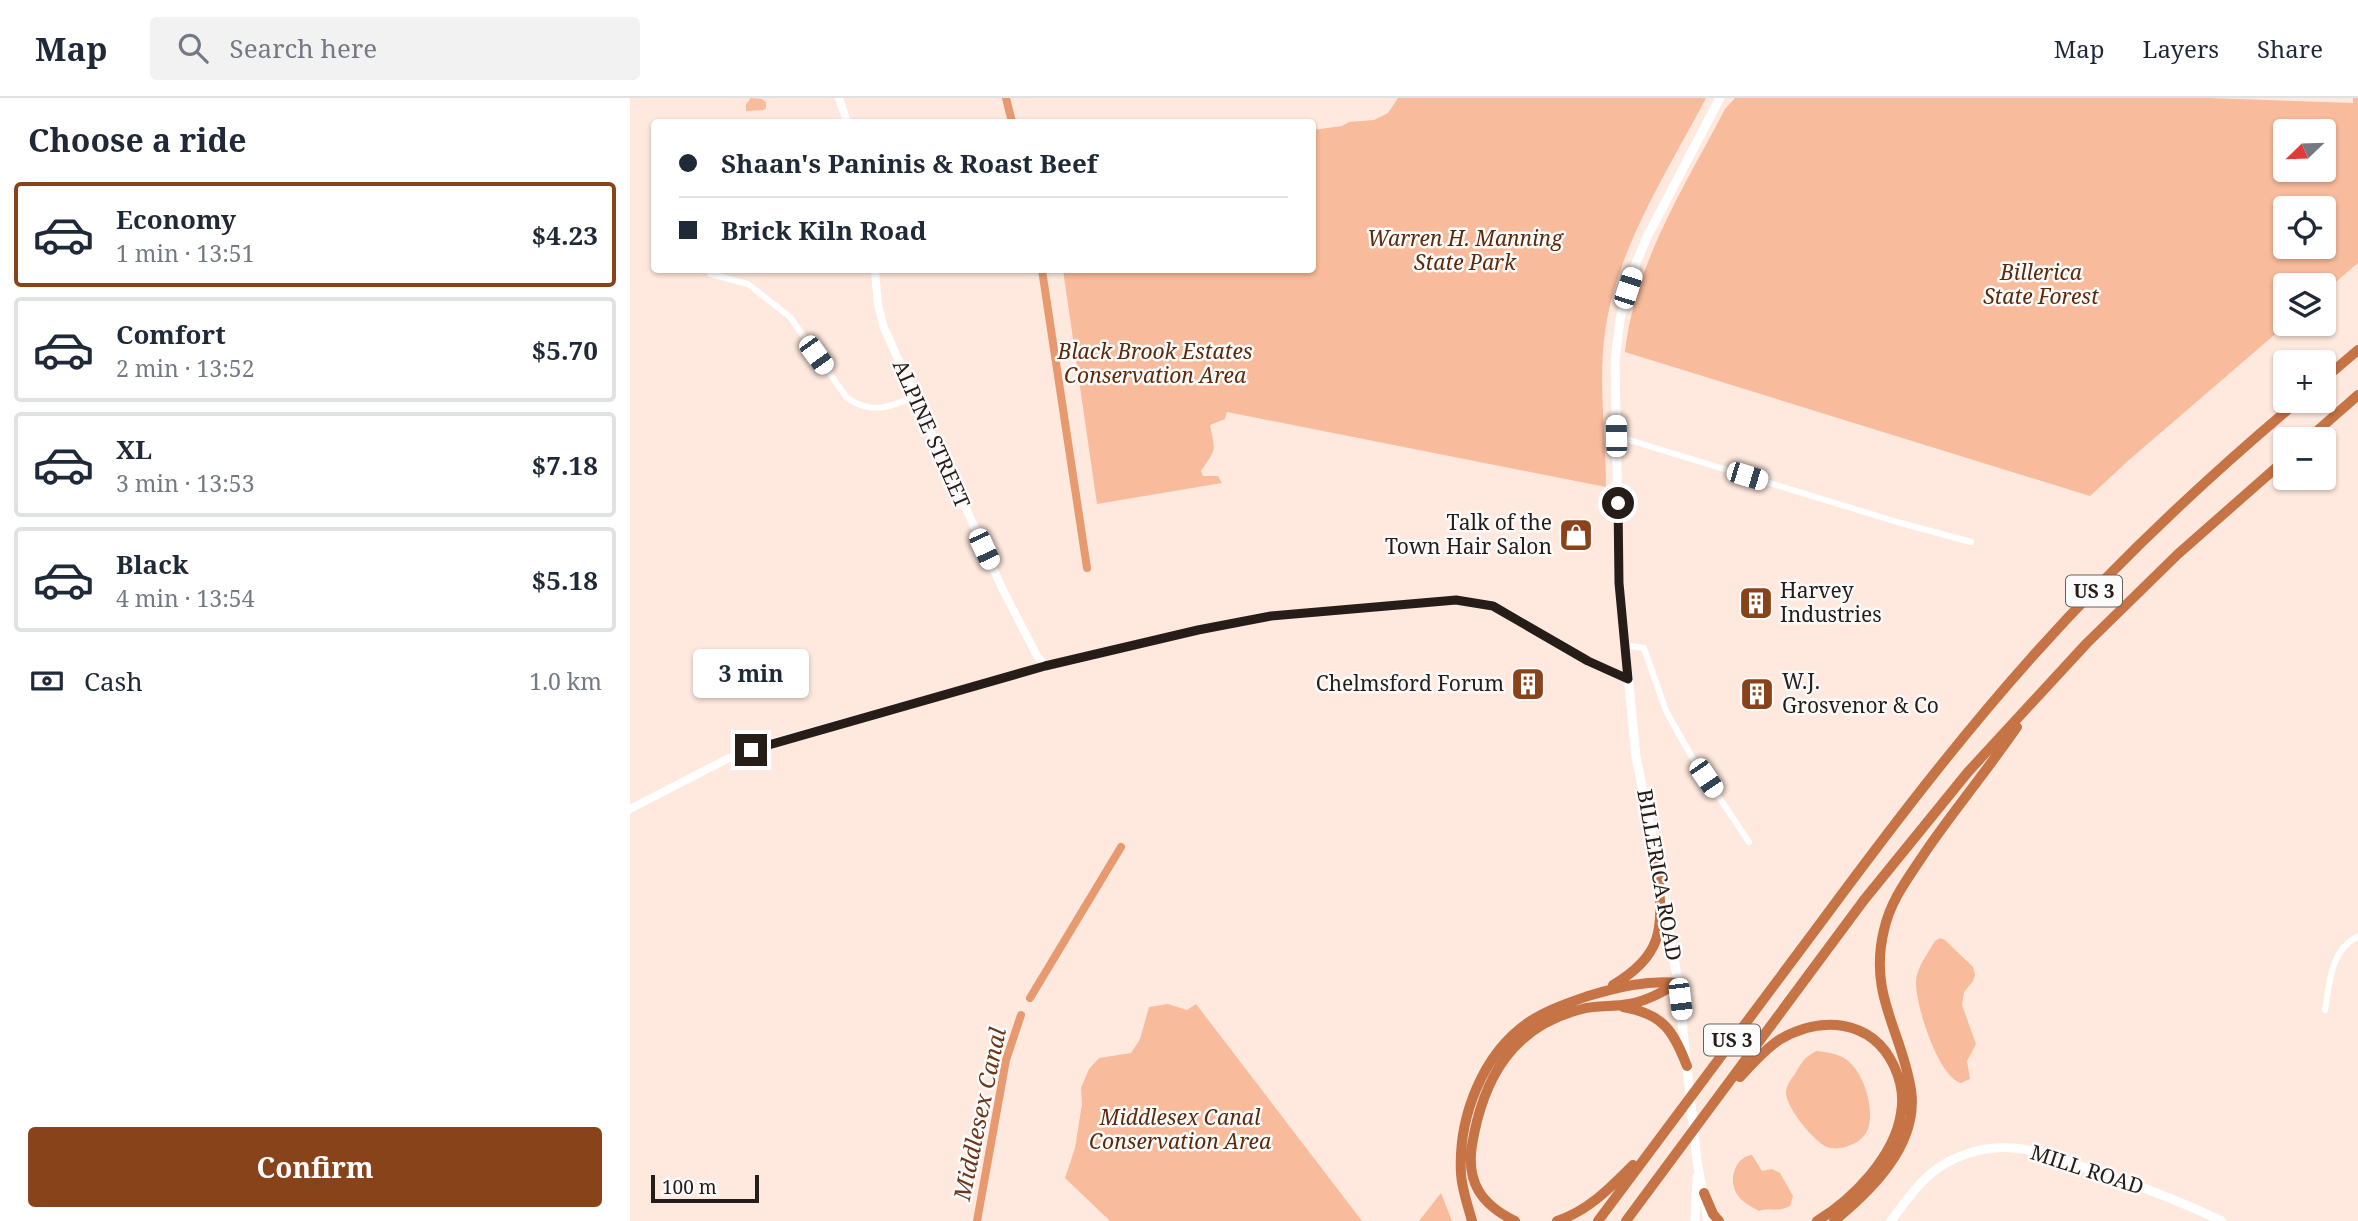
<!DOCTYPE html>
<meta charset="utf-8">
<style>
body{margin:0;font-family:"Noto Serif",serif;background:#f2f2f3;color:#1f2937;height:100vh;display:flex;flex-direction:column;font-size:26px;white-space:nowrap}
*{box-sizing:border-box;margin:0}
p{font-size:23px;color:#747a83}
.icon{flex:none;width:38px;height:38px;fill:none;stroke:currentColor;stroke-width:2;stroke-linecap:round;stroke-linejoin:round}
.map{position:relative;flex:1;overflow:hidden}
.panel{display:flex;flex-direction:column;background:#fff;width:630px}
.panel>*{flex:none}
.top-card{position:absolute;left:21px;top:21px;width:665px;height:154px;border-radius:7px;box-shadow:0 2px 5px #0004;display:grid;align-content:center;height:154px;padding:0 28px;background:#fff}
.needle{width:46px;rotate:247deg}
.tools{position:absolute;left:1643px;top:21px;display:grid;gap:14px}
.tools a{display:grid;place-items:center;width:63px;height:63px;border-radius:7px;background:#fff;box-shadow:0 2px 5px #0004;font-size:35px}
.scale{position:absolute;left:21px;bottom:18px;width:108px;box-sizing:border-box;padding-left:7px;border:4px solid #271d18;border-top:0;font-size:19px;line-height:24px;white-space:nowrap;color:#271d18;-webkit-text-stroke:5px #fbfbfb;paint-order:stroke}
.end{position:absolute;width:32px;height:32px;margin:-16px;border:9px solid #271d18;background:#fff;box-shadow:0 0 0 4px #fff}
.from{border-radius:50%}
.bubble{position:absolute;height:49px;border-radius:7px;background:#fff;box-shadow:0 2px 5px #0004;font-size:23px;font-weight:700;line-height:49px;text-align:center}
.car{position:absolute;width:21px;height:42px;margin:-21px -10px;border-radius:9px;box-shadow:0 0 5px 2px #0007;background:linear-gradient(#fff 24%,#345 0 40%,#fff 0 76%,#345 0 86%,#fff 0)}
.top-card b{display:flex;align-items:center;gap:24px;height:66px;font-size:26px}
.top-card b+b{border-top:2px solid #e0e1e3}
.top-card i{width:18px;height:18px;background:#1f2937}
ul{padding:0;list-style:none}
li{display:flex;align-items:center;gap:21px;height:105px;margin:0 14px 10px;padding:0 14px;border:4px solid #e0e1e3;border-radius:7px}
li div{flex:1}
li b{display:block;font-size:26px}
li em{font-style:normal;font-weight:700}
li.selected{border-color:#88431a}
li>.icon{width:63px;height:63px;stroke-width:1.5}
h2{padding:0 28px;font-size:32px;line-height:84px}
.pay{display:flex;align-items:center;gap:18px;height:77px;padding:0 28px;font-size:26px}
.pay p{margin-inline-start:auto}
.primary-button{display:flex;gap:14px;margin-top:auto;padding:14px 28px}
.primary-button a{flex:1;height:80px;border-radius:7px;background:#88431a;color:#fff;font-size:28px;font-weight:700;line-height:80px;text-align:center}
header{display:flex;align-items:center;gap:42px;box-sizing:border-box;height:98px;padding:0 35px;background:#fff;border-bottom:2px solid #e0e1e3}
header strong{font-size:33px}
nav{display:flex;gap:38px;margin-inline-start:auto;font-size:24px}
.search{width:490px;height:63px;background:#f2f2f3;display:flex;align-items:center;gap:18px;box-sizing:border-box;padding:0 24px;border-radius:7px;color:#747a83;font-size:26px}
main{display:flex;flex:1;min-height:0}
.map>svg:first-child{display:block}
.green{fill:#f8bb9c;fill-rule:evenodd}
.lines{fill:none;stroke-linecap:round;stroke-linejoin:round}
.canal{stroke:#e7996f;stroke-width:8}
.minor{stroke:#fff;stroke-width:6}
.tertiary{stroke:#fff;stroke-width:8}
.secondary{stroke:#fff;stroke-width:9}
.motorway{stroke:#c67345;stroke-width:10}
.route{stroke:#271d18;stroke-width:9}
.labels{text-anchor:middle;stroke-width:5;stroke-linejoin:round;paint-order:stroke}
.shield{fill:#fbfbfb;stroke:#67605c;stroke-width:2}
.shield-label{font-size:19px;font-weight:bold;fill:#271d18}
.park-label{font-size:21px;font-style:italic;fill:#5c2a0b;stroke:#fbfbfb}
.street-label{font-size:21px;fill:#271d18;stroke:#fbfbfb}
.poi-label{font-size:21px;fill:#271d18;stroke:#fbfbfb;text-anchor:end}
.water-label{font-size:23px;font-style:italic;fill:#6a371a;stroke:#fbfbfb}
</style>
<header>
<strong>Map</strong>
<div class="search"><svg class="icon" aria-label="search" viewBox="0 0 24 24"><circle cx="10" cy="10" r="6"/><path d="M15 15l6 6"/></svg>Search here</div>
<nav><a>Map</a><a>Layers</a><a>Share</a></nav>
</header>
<main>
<section class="panel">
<h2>Choose a ride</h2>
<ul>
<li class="selected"><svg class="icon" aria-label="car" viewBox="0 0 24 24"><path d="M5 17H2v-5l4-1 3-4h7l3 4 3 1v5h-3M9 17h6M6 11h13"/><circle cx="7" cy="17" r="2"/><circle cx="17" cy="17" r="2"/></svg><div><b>Economy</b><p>1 min · 13:51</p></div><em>$4.23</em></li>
<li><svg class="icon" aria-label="car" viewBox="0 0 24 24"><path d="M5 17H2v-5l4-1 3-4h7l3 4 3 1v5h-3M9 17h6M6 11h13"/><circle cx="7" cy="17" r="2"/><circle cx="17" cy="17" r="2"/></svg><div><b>Comfort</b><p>2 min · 13:52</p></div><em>$5.70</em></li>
<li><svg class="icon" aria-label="car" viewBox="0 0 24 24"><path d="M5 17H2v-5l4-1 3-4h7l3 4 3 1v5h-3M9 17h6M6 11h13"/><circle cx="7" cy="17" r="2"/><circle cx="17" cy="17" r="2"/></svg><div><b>XL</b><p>3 min · 13:53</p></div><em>$7.18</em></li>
<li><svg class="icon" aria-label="car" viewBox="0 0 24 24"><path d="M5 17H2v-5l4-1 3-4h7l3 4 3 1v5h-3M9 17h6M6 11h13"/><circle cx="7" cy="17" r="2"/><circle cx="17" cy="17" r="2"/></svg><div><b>Black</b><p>4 min · 13:54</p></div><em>$5.18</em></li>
</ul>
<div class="pay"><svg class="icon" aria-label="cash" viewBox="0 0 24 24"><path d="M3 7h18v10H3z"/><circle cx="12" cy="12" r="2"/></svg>Cash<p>1.0 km</p></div>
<div class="primary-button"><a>Confirm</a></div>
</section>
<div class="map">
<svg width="1728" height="1123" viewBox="0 0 1728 1123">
<rect width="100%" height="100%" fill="#ffe9de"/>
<path class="green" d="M121 0 132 1 136 4V10L134 12 116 13V6Z
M768 0H1076C1037 75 987 149 975 234 968 285 976 338 976 389L597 314 595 321 580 327C586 356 586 350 571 373L573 378H588L592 385 467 406 433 172H682L683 32 712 28 719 24 744 22 758 15Z
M1105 0H1579L1723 5V0H1728V165L1694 194V187H1656L1657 226 1499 362 1460 398 995 254C1005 164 1054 90 1095 11ZM1656 33H1694V72H1656ZM1656 110H1694V149H1656Z
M1310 840 1315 842 1343 869 1345 877 1343 883 1334 894 1332 907 1346 946 1337 963 1340 981 1331 985C1308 979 1285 906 1286 883 1287 869 1298 855 1305 843Z
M538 906 557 912 566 906 732 1123H480L435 1080 445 1050 452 1006 451 990 459 971 469 960 501 955 510 941 519 909Z
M1187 953C1196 954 1210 956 1217 962 1234 975 1245 1011 1238 1031 1236 1037 1229 1044 1223 1046 1215 1050 1206 1052 1197 1049 1184 1044 1156 1009 1156 995 1156 988 1161 981 1165 976 1171 965 1175 958 1187 953Z
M1122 1057 1132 1073 1142 1071 1150 1075 1163 1098 1160 1108C1147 1115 1139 1109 1129 1113 1122 1109 1114 1105 1109 1099 1097 1085 1104 1059 1122 1057Z
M811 1095 822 1123H789Z"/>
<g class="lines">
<path class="canal" d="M376 0 382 24
M412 172 457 470
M400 900 491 749
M347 1123 376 962 391 917"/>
<path class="minor" d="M80 176 118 186 160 219 217 300C242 317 260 309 286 298
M986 338 1267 424 1341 444
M995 547 1014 550 1036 613 1062 659 1119 744
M1695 912C1700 883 1700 853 1728 838"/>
<path class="tertiary" d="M209 0 217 24
M245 172 248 207 254 230 373 492 407 558 415 568
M0 711 97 661 141 645 415 568 568 532 641 518 826 502 863 507 958 563 998 581"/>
<path class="secondary" d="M1029 771 1006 659 989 485 985 264 990 221 1006 165 1017 139 1090 0
M1033 795 1048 885 1067 1063 1078 1123
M1065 1123 1067 1079
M1261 1123C1279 1098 1297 1072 1326 1060 1344 1052 1364 1048 1384 1050 1409 1052 1433 1062 1456 1070 1502 1085 1548 1102 1592 1123"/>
<path class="motorway" d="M1694 281 1728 252
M1678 341 1728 297
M983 887C1039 854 1031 825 1028 767
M993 909C1033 916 1043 932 1057 968
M1110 979C1122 966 1134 952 1149 942 1190 917 1242 921 1264 968 1271 983 1274 999 1271 1015 1265 1058 1223 1101 1187 1123
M1074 1095 1083 1116 1089 1123
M842 1123C838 1108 832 1092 831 1076 828 1020 852 956 899 924 917 912 938 905 958 898 988 889 1017 882 1048 885
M885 1123C852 1107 836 1085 842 1047 853 981 882 928 952 911 967 907 984 909 999 906 1017 903 1032 894 1048 885
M927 1123C958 1113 980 1090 1003 1067
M968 1123C1042 1024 1115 925 1189 827 1257 735 1326 644 1402 559 1484 467 1574 382 1668 303
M996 1123 1234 802 1338 674 1457 545 1548 456 1656 361
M1204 1123C1242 1092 1289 1046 1281 992 1272 933 1238 897 1254 832 1261 801 1279 779 1296 753 1325 711 1358 671 1387 629"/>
</g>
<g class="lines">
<path class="route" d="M121 652 415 568 568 532 641 518 826 502 863 508 958 563 998 581 989 485 988 405"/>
</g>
<defs>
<g id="shop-square" transform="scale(1.75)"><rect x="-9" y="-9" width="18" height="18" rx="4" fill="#88431a" stroke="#fbfbfb"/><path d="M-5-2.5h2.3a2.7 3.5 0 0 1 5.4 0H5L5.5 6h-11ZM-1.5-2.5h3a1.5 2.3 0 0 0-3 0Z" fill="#fff"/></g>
<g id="building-square" transform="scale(1.75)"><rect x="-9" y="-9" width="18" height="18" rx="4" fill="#88431a" stroke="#fbfbfb"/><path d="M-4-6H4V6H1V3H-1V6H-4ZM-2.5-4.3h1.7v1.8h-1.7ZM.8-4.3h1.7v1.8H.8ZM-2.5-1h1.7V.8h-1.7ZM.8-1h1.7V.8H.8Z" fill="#fff"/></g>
</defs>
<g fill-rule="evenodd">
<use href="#shop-square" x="946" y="437"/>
<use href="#building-square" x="1126" y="505"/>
<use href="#building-square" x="898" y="586"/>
<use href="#building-square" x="1127" y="596"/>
</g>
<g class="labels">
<g class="shield">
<rect x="1436" y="477.5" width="56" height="31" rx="5"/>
<rect x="1074" y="926.5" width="56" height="31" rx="5"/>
</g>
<g class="shield-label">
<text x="1464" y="500">US 3</text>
<text x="1102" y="949">US 3</text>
</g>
<g class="park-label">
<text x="835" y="148">Warren H. Manning<tspan x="835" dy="24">State Park</tspan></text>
<text x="1411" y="182">Billerica<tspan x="1411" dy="24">State Forest</tspan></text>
<text x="525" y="261">Black Brook Estates<tspan x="525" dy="24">Conservation Area</tspan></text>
<text x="550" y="1027">Middlesex Canal<tspan x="550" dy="24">Conservation Area</tspan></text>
</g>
<g class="street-label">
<text transform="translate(301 336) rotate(66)" y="7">ALPINE STREET</text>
<text transform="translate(1029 777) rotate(80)" y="7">BILLERICA ROAD</text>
<text transform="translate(1457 1072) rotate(18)" y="7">MILL ROAD</text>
</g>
<g class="poi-label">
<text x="922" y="432">Talk of the<tspan x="922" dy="24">Town Hair Salon</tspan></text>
<text x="1150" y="500" text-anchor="start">Harvey<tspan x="1150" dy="24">Industries</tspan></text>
<text x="1152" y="591" text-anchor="start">W.J.<tspan x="1152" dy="24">Grosvenor &amp; Co</tspan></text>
<text x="874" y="593">Chelmsford Forum</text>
</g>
<g class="water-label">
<text transform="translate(350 1016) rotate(-78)" y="8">Middlesex Canal</text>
</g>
</g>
</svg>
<div class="tools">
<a><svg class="needle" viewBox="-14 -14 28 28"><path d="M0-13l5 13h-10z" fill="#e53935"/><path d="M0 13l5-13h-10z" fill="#747a83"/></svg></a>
<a><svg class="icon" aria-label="locate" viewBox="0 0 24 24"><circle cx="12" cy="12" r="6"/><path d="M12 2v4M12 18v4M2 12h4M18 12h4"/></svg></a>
<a><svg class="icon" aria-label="layers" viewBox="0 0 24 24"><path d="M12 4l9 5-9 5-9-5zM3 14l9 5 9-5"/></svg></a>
<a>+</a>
<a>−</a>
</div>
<div class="scale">100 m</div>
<i class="end from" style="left:988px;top:405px"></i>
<i class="end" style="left:121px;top:652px"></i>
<div class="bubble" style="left:63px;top:551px;width:116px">3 min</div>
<i class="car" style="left:998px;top:190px;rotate:18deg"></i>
<i class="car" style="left:186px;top:257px;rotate:144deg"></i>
<i class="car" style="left:986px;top:338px;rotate:359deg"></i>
<i class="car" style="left:1117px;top:378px;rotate:107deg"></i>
<i class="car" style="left:354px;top:451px;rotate:155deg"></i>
<i class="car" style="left:1076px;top:680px;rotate:146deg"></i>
<i class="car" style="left:1050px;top:901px;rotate:173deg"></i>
<div class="top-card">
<b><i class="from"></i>Shaan's Paninis &amp; Roast Beef</b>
<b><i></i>Brick Kiln Road</b>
</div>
</div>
</main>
